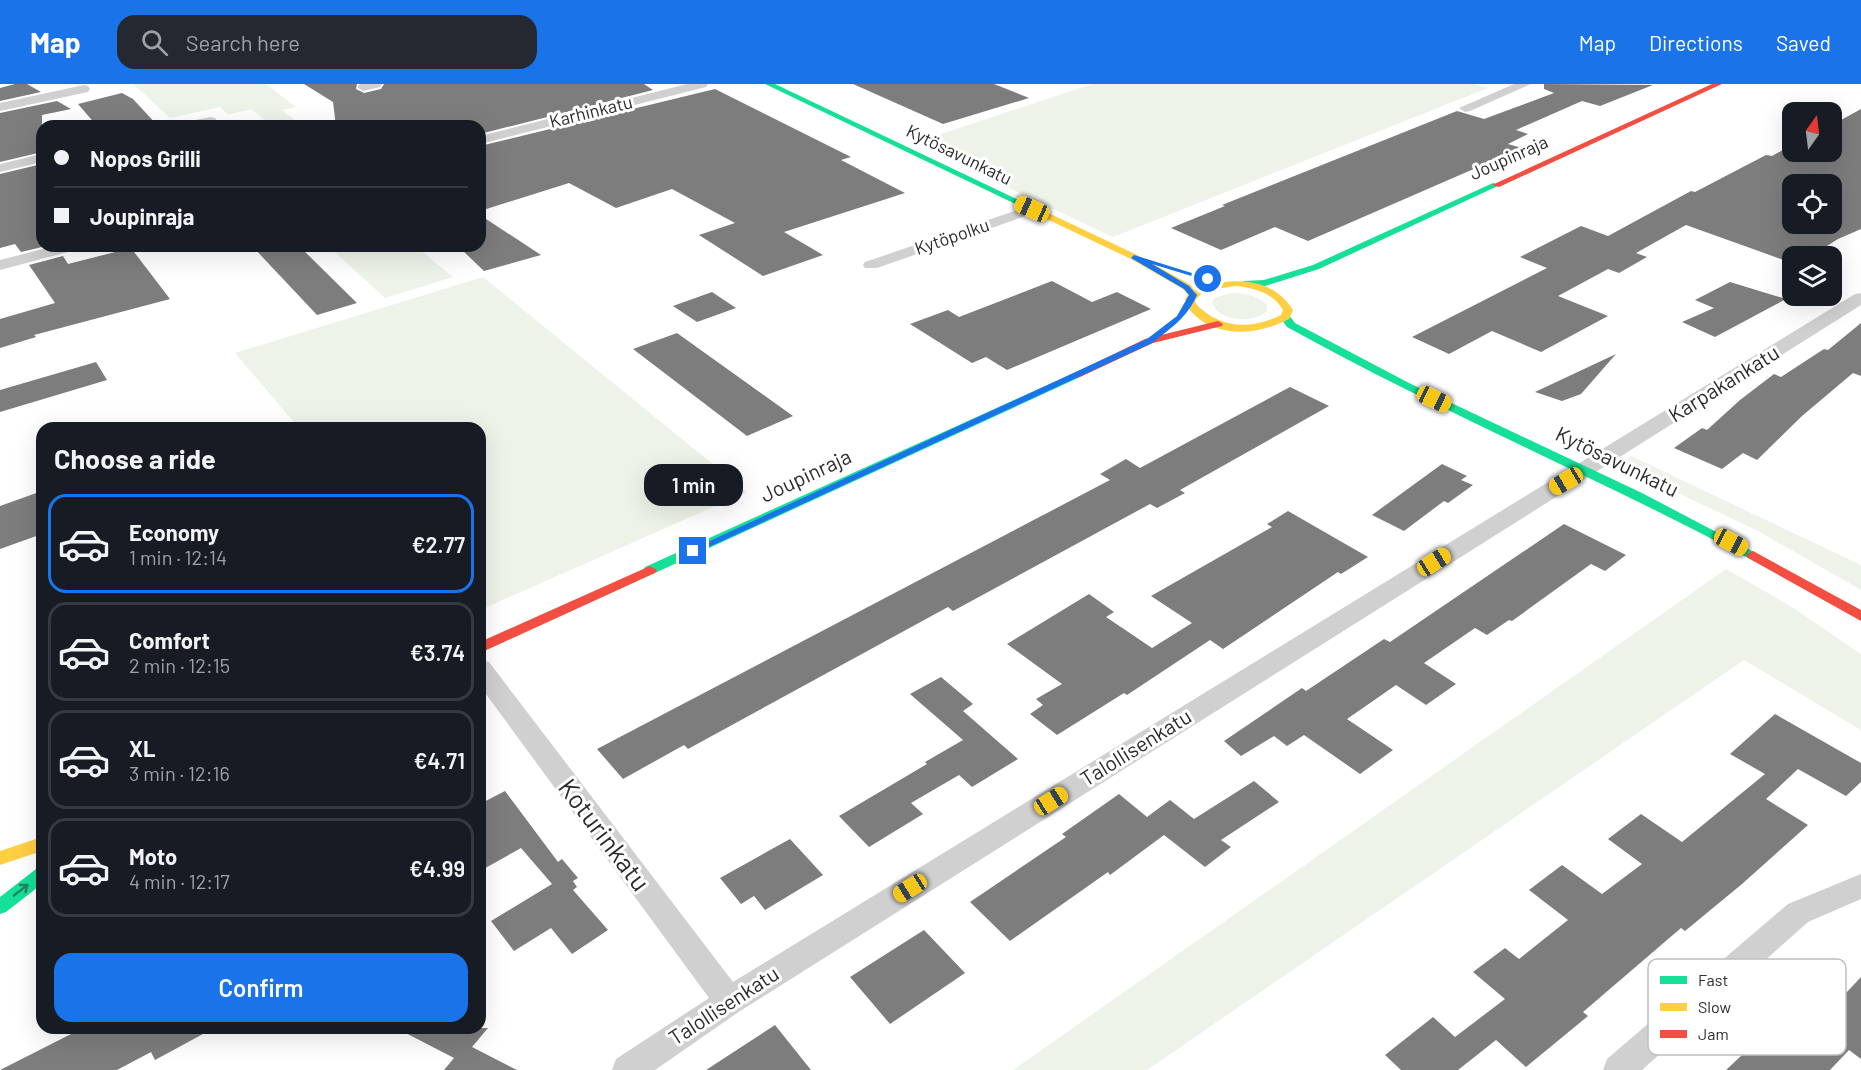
<!DOCTYPE html>
<meta charset="utf-8">
<style>
body{margin:0;font-family:Barlow,sans-serif;background:#242831;color:#f1f3f6;height:100vh;display:flex;flex-direction:column;font-size:22px;white-space:nowrap}
*{box-sizing:border-box;margin:0}
p{font-size:20px;color:#9ea1a6}
.icon{flex:none;width:33px;height:33px;fill:none;stroke:currentColor;stroke-width:2;stroke-linecap:round;stroke-linejoin:round}
.map{position:relative;flex:1;overflow:hidden}
.side{position:absolute;left:36px;top:338px;width:450px;height:612px;display:flex;flex-direction:column;background:#171b24;border-radius:18px;box-shadow:0 6px 24px #0002}
.side>*{flex:none}
.top-card{position:absolute;left:36px;top:36px;width:450px;height:132px;border-radius:18px;box-shadow:0 6px 24px #0002;display:grid;align-content:center;height:132px;padding:0 18px;background:#171b24}
.needle{width:39px;rotate:14deg}
.fabs{position:absolute;left:1782px;top:18px;display:grid;gap:12px}
.fabs a{display:grid;place-items:center;width:60px;height:60px;border-radius:12px;background:#171b24;box-shadow:0 6px 24px #0002;font-size:30px}
.end{position:absolute;width:27px;height:27px;margin:-14px;border:8px solid #1a73e8;background:#fff;box-shadow:0 0 0 3px #fff}
.from{border-radius:50%}
.bubble{position:absolute;height:42px;border-radius:18px;background:#171b24;box-shadow:0 6px 24px #0002;font-size:20px;font-weight:600;line-height:42px;text-align:center}
.car{position:absolute;width:18px;height:36px;margin:-18px -9px;border-radius:8px;box-shadow:0 0 4px 2px #0007;background:linear-gradient(#f5c518 24%,#345 0 40%,#f5c518 0 76%,#345 0 86%,#f5c518 0)}
.top-card b{display:flex;align-items:center;gap:21px;height:57px;font-size:22px}
.top-card b+b{border-top:2px solid #363941}
.top-card i{width:15px;height:15px;background:#f1f3f6}
ul{padding:0;list-style:none}
li{display:flex;align-items:center;gap:18px;height:99px;margin:0 12px 9px;padding:0 6px;border:3px solid #363941;border-radius:18px}
li div{flex:1}
li b{display:block;font-size:22px}
li em{font-style:normal;font-weight:600}
li.selected{border-color:#1a73e8}
li>.icon{width:54px;height:54px;stroke-width:1.5}
h2{padding:0 18px;font-size:27px;line-height:72px}
.action{display:flex;gap:12px;margin-top:auto;padding:12px 18px}
.action a{flex:1;height:69px;border-radius:18px;background:#1a73e8;color:#fff;font-size:24px;font-weight:600;line-height:69px;text-align:center}
header{display:flex;align-items:center;gap:36px;box-sizing:border-box;height:84px;padding:0 30px;background:#1a73e8;color:#fff}
header strong{font-size:28px}
nav{display:flex;gap:33px;margin-inline-start:auto;font-size:21px}
.search{width:420px;height:54px;background:#242831;display:flex;align-items:center;gap:15px;box-sizing:border-box;padding:0 21px;border-radius:18px;color:#9ea1a6;font-size:22px}
.map>svg:first-child{display:block}
.green{fill:#eef3ea}
.building{fill:#7d7d7d;fill-rule:evenodd}
.lines{fill:none;stroke-linecap:round;stroke-linejoin:round}
.street{fill:#d0d0d0;fill-rule:evenodd}
.fast{fill:#16e098;fill-rule:evenodd}
.slow{fill:#ffcf43;fill-rule:evenodd}
.jam{fill:#f24e42;fill-rule:evenodd}
.oneway{stroke:#208662}
.route{fill:#1a73e8}
.labels{text-anchor:middle;stroke-width:6;stroke-linejoin:round;paint-order:stroke}
.far-street-label{font-size:18px;fill:#2b2b2b;stroke:#fff}
.street-label{font-size:21px;fill:#2b2b2b;stroke:#fff}
.near-street-label{font-size:26px;fill:#2b2b2b;stroke:#fff}
.key{fill:#fff;stroke:#bfbfbf;stroke-width:1.5}
.key-label{font-size:16px;fill:#2b2b2b}
</style>
<header>
<strong>Map</strong>
<div class="search"><svg class="icon" aria-label="search" viewBox="0 0 24 24"><circle cx="10" cy="10" r="6"/><path d="M15 15l6 6"/></svg>Search here</div>
<nav><a>Map</a><a>Directions</a><a>Saved</a></nav>
</header>
<div class="map">
<svg width="1861" height="986" viewBox="0 0 1861 986">
<rect width="100%" height="100%" fill="#fff"/>
<path class="green" d="M133 0H266L296 23 282 26 302 42H272L251 25 228 31 220 23 170 34Z
M1092 0H1474L1488 4 1113 153 914 59Z
M328 162H415L453 193 385 214Z
M483 193 747 408 480 526V344L298 343 235 269Z
M1231 209C1245 209 1257 211 1267 221V227C1254 240 1219 238 1212 219L1214 214Z
M1631 372 1861 481V506L1758 447 1621 382Z
M1726 485 1792 523 1861 570V646L1744 576 1147 986H1013Z"/>
<path class="building" d="M15 0H27L41 8 0 17V4Z
M304 0H357L356 5 364 9 381 5 384 0H644L653 6 480 50V42H336L333 18Z
M853 0H994L1029 14 943 40Z
M1544 0 1653 1 1600 22 1582 17 1516 46 1528 50 1508 60 1522 64 1308 157 1275 143 1221 166 1171 144 1225 122 1222 121 1457 27 1484 35 1554 9 1544 5Z
M715 5 851 73 841 76 905 109 784 148 823 171 763 192 699 151 735 139 672 105 616 124 569 99 480 127V62Z
M122 9 133 15 158 42H97L78 20Z
M57 17 71 25 42 31V68L0 78V29Z
M1861 25V145L1838 155 1811 172H1792V179L1686 141 1636 169 1647 173 1619 189 1608 185 1558 212 1608 232 1541 268 1492 247 1449 270 1412 253 1547 184 1520 173 1581 142 1608 152 1691 107 1695 108 1766 71 1772 72 1792 61V68H1832V41ZM1792 100H1832V140H1792Z
M42 80V163L21 168 15 160 0 164V90Z
M480 131 541 171 484 187 462 166 480 162Z
M252 162H299L357 219 317 231Z
M131 164 170 215 34 251 36 253 0 264V235L55 219 29 181 63 172 68 180Z
M1052 197 1092 218 1117 208 1151 225 1007 286 986 273 972 279 910 240 948 226 959 233Z
M1730 198 1786 215 1715 253 1682 238 1714 224 1695 216Z
M712 208 736 224 697 238 673 222Z
M1861 239V292L1853 289 1802 332 1757 376 1743 369 1722 385 1674 364 1702 344 1707 346 1740 316 1774 290 1781 293 1824 265 1828 266Z
M677 249 793 332 747 352 633 265Z
M1616 270 1581 310 1562 317 1535 308Z
M96 278 107 296 0 328V306Z
M1290 303 1329 322 1180 406 1185 409 1157 424 1150 420 953 527 948 523 688 665 684 661 623 695 597 665 1110 396 1100 390 1126 375 1140 384Z
M1442 380 1467 392 1461 396 1473 401 1448 419 1444 417 1404 447 1372 431Z
M42 407V450L0 465V422Z
M1288 427 1368 473 1341 490 1338 488 1223 565 1210 556 1127 611 1124 609 1057 651 1030 630 1043 621 1036 615 1062 600 1007 560 1089 510 1114 528 1106 533 1152 564 1192 539 1151 512 1272 443 1267 440Z
M1564 440 1626 471 1605 487 1591 480 1512 537 1509 536 1487 551 1475 544 1424 579 1456 600 1426 621 1396 601 1347 635 1393 666 1360 690 1304 651 1287 662 1274 652 1241 672 1224 657 1302 604 1306 607 1384 555 1390 558Z
M941 593 973 620 963 627 1018 675 972 703 959 691 911 719 923 730 869 763 839 732 927 680 925 678 963 656 910 610Z
M1775 630 1861 679V698L1846 712 1798 685 1766 715 1808 741 1742 800 1685 847 1681 844 1583 928 1588 932 1526 983 1496 956 1458 986H1401L1385 971 1433 933 1455 953 1505 915 1473 888 1505 864 1519 875 1568 836 1529 806 1562 781 1602 810 1642 780 1608 755 1641 730 1682 758 1765 690 1730 670Z
M1254 697 1279 718 1221 756 1231 763 1205 783 1164 751 1110 791 1108 788 1010 857 970 818 1066 753 1062 750 1119 710 1147 733 1170 716 1194 735Z
M505 707 558 778 562 775 578 794 573 797 577 803 573 806 608 846 572 870 551 844 514 867 491 837 552 800 521 764 480 787V720Z
M790 755 823 791 765 826 754 812 741 820 720 794Z
M924 846 965 889 890 940 850 893Z
M1861 893V975L1849 966 1830 986H1726L1775 940 1777 942 1825 895 1846 909Z
M775 941 811 986H706Z
M83 944H214L155 976 151 968 117 986H0Z
M396 944H488L472 963 517 986H444L454 974Z"/>
<g class="lines">
<path class="street" d="M360 0H382L380 3 363 7 357 3Z
M687 0H708L706 3 480 60V52Z
M1514 0H1531L1470 27 1465 28 1459 24Z
M84 1 88 2 90 5 88 8 0 27V19Z
M210 33 215 34 217 37 215 40 179 42 181 39Z
M42 70V78L0 88V80Z
M1032 121 1037 122 1039 125 1037 128 877 184H865L863 181 865 178Z
M55 162H81L79 165 0 186V176Z
M1861 209V221L740 927 655 986H612L616 975 709 914 480 602V576L489 578 733 898 1855 210Z
M1861 790V815L1808 838 1642 986H1603L1607 975 1788 820Z"/>
<path class="fast" d="M765 0H775L1044 128 1036 130Z
M1493 99 1500 101 1319 185 1265 202 1244 203 1239 200 1244 197 1264 196 1313 181Z
M1285 230 1289 231 1295 239 1409 299 1642 409 1760 471 1753 475 1748 474C1597 393 1438 327 1287 243L1280 233Z
M1074 289 1078 290V294L655 489 650 490 643 486 645 483Z
M42 783V800L6 828 0 830V813L36 785Z"/>
<path class="slow" d="M1036 126H1042L1137 171 1191 201 1194 206C1200 201 1209 201 1217 199 1247 194 1276 199 1293 226L1289 235C1262 249 1229 254 1202 237 1194 231 1187 225 1185 215L1188 211 1183 205 1131 175 1036 130ZM1235 202C1254 204 1272 208 1283 226L1281 231C1251 246 1220 245 1196 220L1195 216 1204 207Z
M42 753V767L0 781V767Z"/>
<path class="jam" d="M1712 0H1722L1499 103 1492 101Z
M1218 237 1223 240 1222 242 1153 259 1078 294H1070L1068 292 1145 255Z
M1753 467 1861 526V537L1748 474 1746 471Z
M650 482 657 486 655 489 480 569V558Z"/>
</g>
<defs><path id="oneway-shaft" d="M-6 0H5M1.5-3L5.5 0L1.5 3" fill="none" stroke-width="1.6" stroke-linecap="round" stroke-linejoin="round" transform="scale(1.5)"/></defs>
<use class="oneway" href="#oneway-shaft" transform="translate(21 806) rotate(-38)"/>
<path class="route" d="M1134 171 1211 195 1208 197 1152 180 1189 202 1197 211C1187 234 1171 244 1152 259L696 469 688 467 1147 255 1177 232 1189 211 1184 205 1131 174Z"/>
<g class="labels">
<g class="far-street-label">
<text transform="translate(591 28) rotate(-14)" y="6">Karhinkatu</text>
<text transform="translate(959 71) rotate(26)" y="6">Kytösavunkatu</text>
<text transform="translate(1509 74) rotate(-24)" y="6">Joupinraja</text>
<text transform="translate(952 153) rotate(-19)" y="6">Kytöpolku</text>
</g>
<g class="street-label">
<text transform="translate(1724 300) rotate(-32)" y="7">Karpakankatu</text>
<text transform="translate(1617 378) rotate(26)" y="7">Kytösavunkatu</text>
<text transform="translate(806 392) rotate(-25)" y="7">Joupinraja</text>
<text transform="translate(1136 664) rotate(-32)" y="7">Talollisenkatu</text>
<text transform="translate(724 922) rotate(-33)" y="7">Talollisenkatu</text>
</g>
<g class="near-street-label">
<text transform="translate(604 751) rotate(53)" y="9">Koturinkatu</text>
</g>
</g>
<rect x="1648" y="875" width="198" height="96" rx="9" class="key"/>
<rect x="1660" y="892" width="27" height="8" fill="#16e098"/>
<rect x="1660" y="919" width="27" height="8" fill="#ffcf43"/>
<rect x="1660" y="946" width="27" height="8" fill="#f24e42"/>
<g class="key-label">
<text x="1698" y="902">Fast</text>
<text x="1698" y="929">Slow</text>
<text x="1698" y="956">Jam</text>
</g>
</svg>
<div class="fabs">
<a><svg class="needle" viewBox="-14 -14 28 28"><path d="M0-13l5 13h-10z" fill="#e53935"/><path d="M0 13l5-13h-10z" fill="#9ea1a6"/></svg></a>
<a><svg class="icon" aria-label="locate" viewBox="0 0 24 24"><circle cx="12" cy="12" r="6"/><path d="M12 2v4M12 18v4M2 12h4M18 12h4"/></svg></a>
<a><svg class="icon" aria-label="layers" viewBox="0 0 24 24"><path d="M12 4l9 5-9 5-9-5zM3 14l9 5 9-5"/></svg></a>
</div>
<i class="end from" style="left:1208px;top:195px"></i>
<i class="end" style="left:693px;top:467px"></i>
<div class="bubble" style="left:644px;top:380px;width:99px">1 min</div>
<i class="car" style="left:1032px;top:125px;rotate:294deg"></i>
<i class="car" style="left:1434px;top:315px;rotate:115deg"></i>
<i class="car" style="left:1566px;top:397px;rotate:240deg"></i>
<i class="car" style="left:1731px;top:458px;rotate:118deg"></i>
<i class="car" style="left:1434px;top:478px;rotate:58deg"></i>
<i class="car" style="left:1051px;top:717px;rotate:58deg"></i>
<i class="car" style="left:910px;top:804px;rotate:238deg"></i>
<div class="top-card">
<b><i class="from"></i>Nopos Grilli</b>
<b><i></i>Joupinraja</b>
</div>
<section class="side">
<h2>Choose a ride</h2>
<ul>
<li class="selected"><svg class="icon" aria-label="car" viewBox="0 0 24 24"><path d="M5 17H2v-5l4-1 3-4h7l3 4 3 1v5h-3M9 17h6M6 11h13"/><circle cx="7" cy="17" r="2"/><circle cx="17" cy="17" r="2"/></svg><div><b>Economy</b><p>1 min · 12:14</p></div><em>€2.77</em></li>
<li><svg class="icon" aria-label="car" viewBox="0 0 24 24"><path d="M5 17H2v-5l4-1 3-4h7l3 4 3 1v5h-3M9 17h6M6 11h13"/><circle cx="7" cy="17" r="2"/><circle cx="17" cy="17" r="2"/></svg><div><b>Comfort</b><p>2 min · 12:15</p></div><em>€3.74</em></li>
<li><svg class="icon" aria-label="car" viewBox="0 0 24 24"><path d="M5 17H2v-5l4-1 3-4h7l3 4 3 1v5h-3M9 17h6M6 11h13"/><circle cx="7" cy="17" r="2"/><circle cx="17" cy="17" r="2"/></svg><div><b>XL</b><p>3 min · 12:16</p></div><em>€4.71</em></li>
<li><svg class="icon" aria-label="car" viewBox="0 0 24 24"><path d="M5 17H2v-5l4-1 3-4h7l3 4 3 1v5h-3M9 17h6M6 11h13"/><circle cx="7" cy="17" r="2"/><circle cx="17" cy="17" r="2"/></svg><div><b>Moto</b><p>4 min · 12:17</p></div><em>€4.99</em></li>
</ul>
<div class="action"><a>Confirm</a></div>
</section>
</div>
